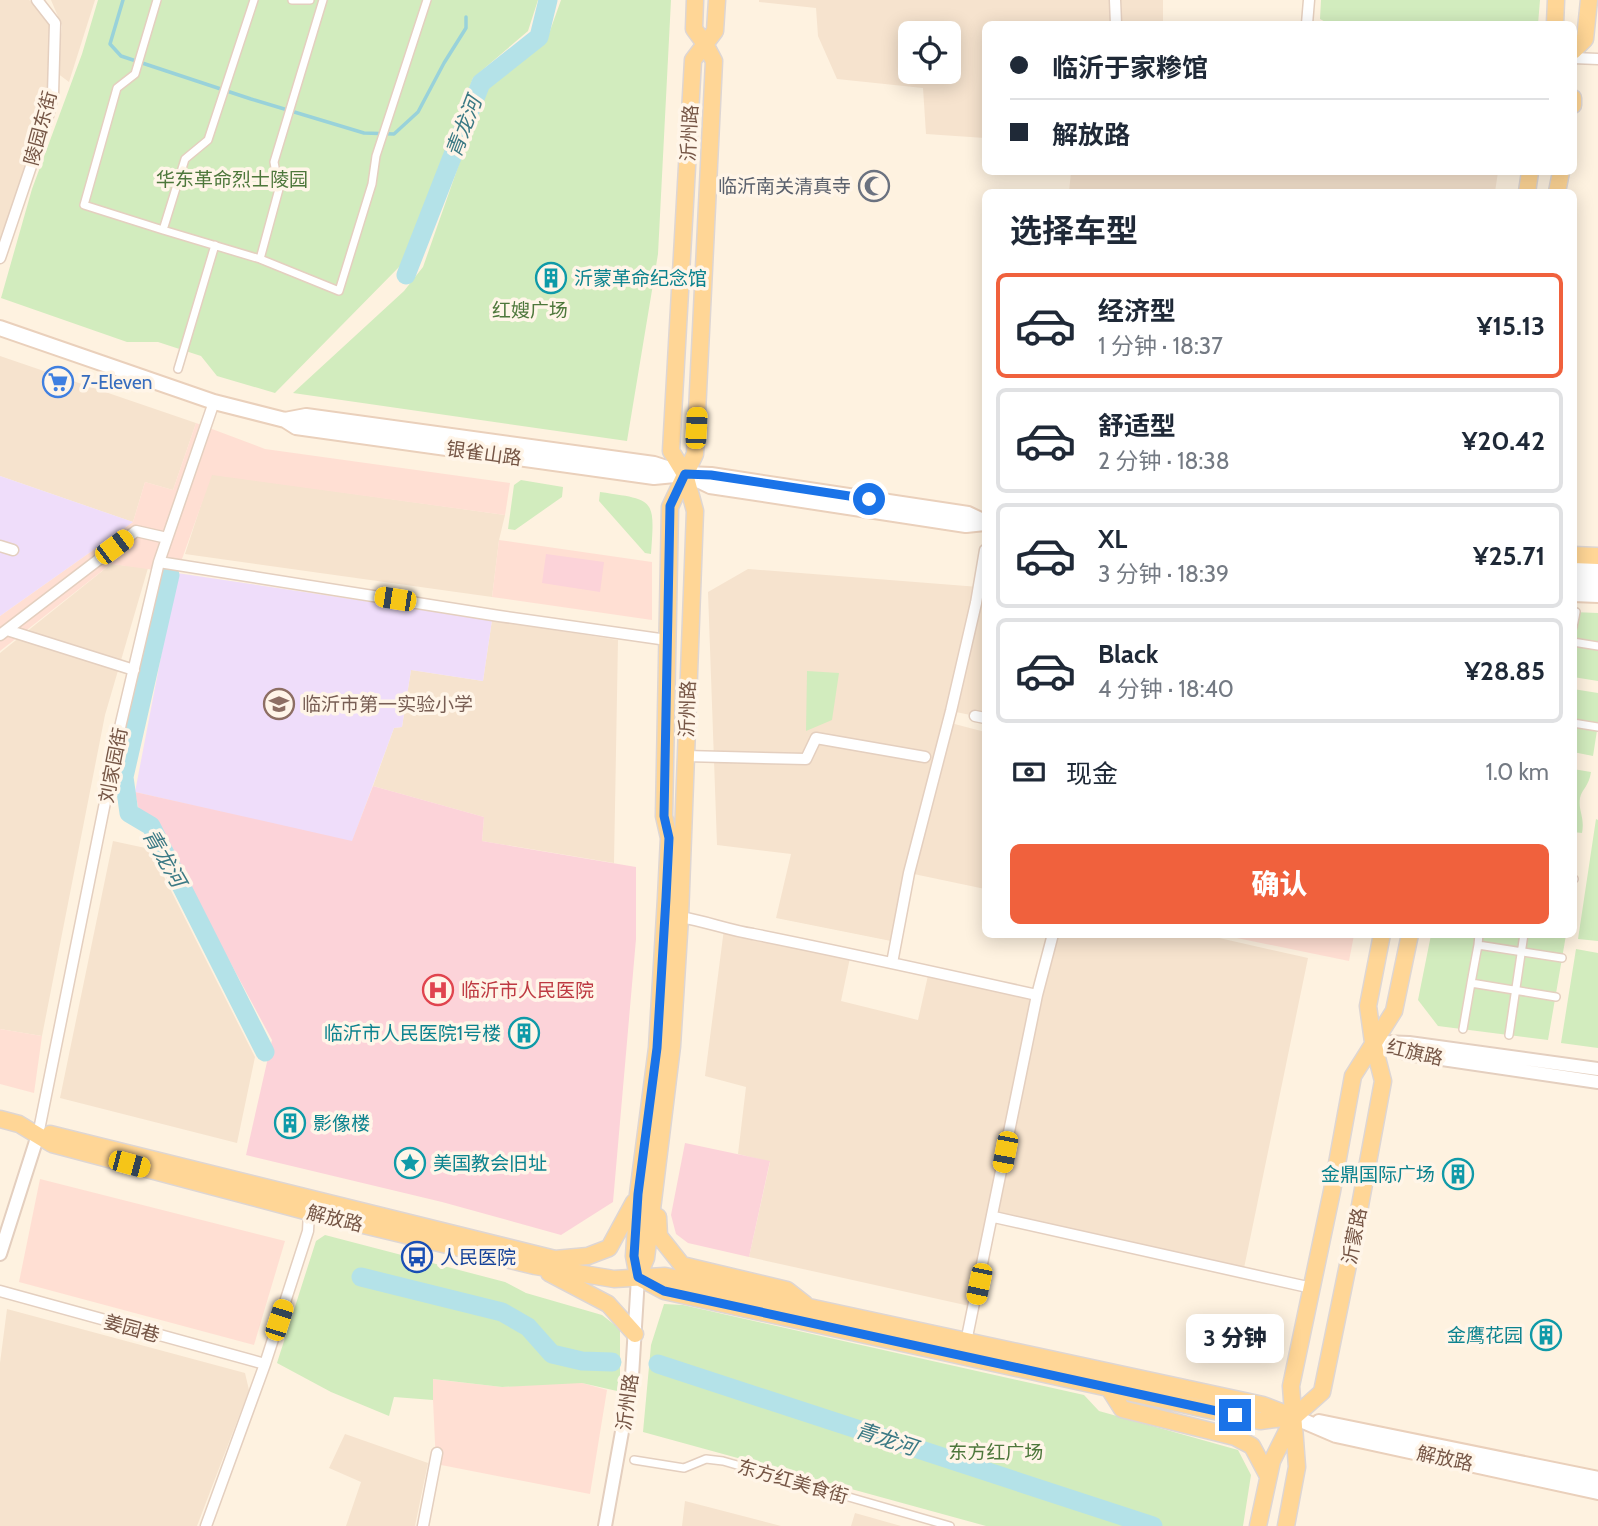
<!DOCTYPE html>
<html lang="zh">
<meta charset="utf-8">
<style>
body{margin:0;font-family:Cabin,"Noto Sans SC",sans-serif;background:#f2f2f3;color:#1f2937;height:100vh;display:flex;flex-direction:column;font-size:26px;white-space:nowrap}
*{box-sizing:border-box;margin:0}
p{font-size:23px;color:#747a83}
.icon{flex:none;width:38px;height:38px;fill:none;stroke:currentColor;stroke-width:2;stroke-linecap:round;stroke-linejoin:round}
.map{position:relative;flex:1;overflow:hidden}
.details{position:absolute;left:982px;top:189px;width:595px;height:749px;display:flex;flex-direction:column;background:#fff;border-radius:10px;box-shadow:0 4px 18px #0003}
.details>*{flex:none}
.banner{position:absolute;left:982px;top:21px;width:595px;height:154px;border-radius:10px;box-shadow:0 4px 18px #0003;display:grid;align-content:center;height:154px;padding:0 28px;background:#fff}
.buttons{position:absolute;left:898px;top:21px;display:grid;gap:14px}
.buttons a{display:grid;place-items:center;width:63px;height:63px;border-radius:10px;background:#fff;box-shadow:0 4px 18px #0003;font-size:35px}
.end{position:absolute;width:32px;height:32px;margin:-16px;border:9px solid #1a73e8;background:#fff;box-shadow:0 0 0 4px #fff}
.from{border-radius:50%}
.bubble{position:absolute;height:49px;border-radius:10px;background:#fff;box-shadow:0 4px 18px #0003;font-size:23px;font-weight:800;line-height:49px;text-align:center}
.car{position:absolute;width:21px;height:42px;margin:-21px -10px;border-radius:9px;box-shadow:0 0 5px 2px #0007;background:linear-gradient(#f5c518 24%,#345 0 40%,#f5c518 0 76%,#345 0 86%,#f5c518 0)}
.banner b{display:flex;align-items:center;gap:24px;height:66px;font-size:26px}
.banner b+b{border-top:2px solid #e0e1e3}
.banner i{width:18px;height:18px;background:#1f2937}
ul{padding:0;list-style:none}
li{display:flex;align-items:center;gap:21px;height:105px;margin:0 14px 10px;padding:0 14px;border:4px solid #e0e1e3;border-radius:10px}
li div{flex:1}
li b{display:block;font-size:26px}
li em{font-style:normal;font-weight:800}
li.on{border-color:#f0613d}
li>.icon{width:63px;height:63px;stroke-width:1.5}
h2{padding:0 28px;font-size:32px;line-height:84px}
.pay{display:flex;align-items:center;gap:18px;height:77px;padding:0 28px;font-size:26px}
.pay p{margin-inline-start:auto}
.button{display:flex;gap:14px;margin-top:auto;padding:14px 28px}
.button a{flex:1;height:80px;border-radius:10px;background:#f0613d;color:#fff;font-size:28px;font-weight:800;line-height:80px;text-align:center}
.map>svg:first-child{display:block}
.residential{fill:#f6e3ce;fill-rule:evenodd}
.commercial{fill:#ffdfd3}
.education{fill:#efddfa}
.medical{fill:#fcd3d9}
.green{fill:#d2ecbe}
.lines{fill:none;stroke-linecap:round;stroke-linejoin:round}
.stream{stroke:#99d2da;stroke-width:3.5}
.river{stroke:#b4e2e8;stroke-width:19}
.pedestrian-casing{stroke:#e4cfbf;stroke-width:10}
.minor-casing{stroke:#e4cfbf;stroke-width:13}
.tertiary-casing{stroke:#e4cfbf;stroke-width:16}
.secondary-casing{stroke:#ead0bb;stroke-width:18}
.primary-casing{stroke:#ded6d3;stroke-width:19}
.pedestrian{stroke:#fff;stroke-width:7}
.minor{stroke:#fff;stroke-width:10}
.tertiary{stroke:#fff;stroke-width:12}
.secondary{stroke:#fff;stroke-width:14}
.primary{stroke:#ffd696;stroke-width:16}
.route{stroke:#1a73e8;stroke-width:9}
.labels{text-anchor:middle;stroke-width:7;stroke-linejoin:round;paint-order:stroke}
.street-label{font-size:19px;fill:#765646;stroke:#fff5e8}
.park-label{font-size:19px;fill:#4d773b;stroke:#fff5e8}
.worship-label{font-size:19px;fill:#5b616d;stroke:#fff5e8;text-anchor:end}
.culture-label{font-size:19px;fill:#0d838f;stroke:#fff5e8;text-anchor:start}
.shop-label{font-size:19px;fill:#366cbe;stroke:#fff5e8;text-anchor:start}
.education-label{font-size:19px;fill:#785e54;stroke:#fff5e8;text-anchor:start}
.health-label{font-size:19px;fill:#be3a42;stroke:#fff5e8;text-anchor:start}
.transit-label{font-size:19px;fill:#164399;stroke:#fff5e8;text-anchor:start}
.water-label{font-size:21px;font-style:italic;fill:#3b7984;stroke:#fff5e8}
</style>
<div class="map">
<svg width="1598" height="1526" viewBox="0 0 1598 1526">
<rect width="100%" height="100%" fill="#fef2e0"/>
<path class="residential" d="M0 0H29L38 7 49 23 50 89 46 109 0 240Z
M51 0H95L69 82 57 73 62 26Z
M759 0H1163V22L1143 24H985V138L926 134 923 88 837 79 818 36 816 8 759 2ZM910 33H948V72H910Z
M1071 172H1498L1495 192H1069Z
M0 356 196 423 173 490 145 482 133 522 0 476Z
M211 474 505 515 499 540 492 597 185 554Z
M111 564 148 568 105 715 42 1036 0 1029V653Z
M748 569 979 587 947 722 985 732V889L909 873 896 942 776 918 791 854 717 845 708 592Z
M976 603 985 604V718L951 711Z
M492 620 618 640 614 863 482 841 484 817 373 786 394 728 402 727 411 670 483 681Z
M113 841 150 849 255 1057 237 1143 60 1098Z
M724 929 851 953 841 1001 918 1020 929 971 1037 995 1053 935H1206L1308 958 1243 1273 994 1217 974 1307 749 1257 770 1162 738 1154 746 1087 705 1076Z
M7 1309 245 1373 249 1390 197 1526H0V1363Z
M345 1434 428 1463 415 1526H346L361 1482 329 1468Z
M685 1501 781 1526H682Z
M855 1513 901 1526H851Z"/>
<path class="commercial" d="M196 423 265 449 510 483 505 515 212 475 177 573 111 564 0 651V616L133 522 145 482 173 490Z
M499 540 652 562V620L492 597Z
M1222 935H1354L1349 961Z
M0 1029 42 1036 34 1093 0 1084Z
M40 1179 285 1241 254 1345 19 1282Z
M432 1379 502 1387 579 1382 607 1390 590 1494 436 1464Z"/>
<path class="education" d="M0 476 133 522 0 616Z
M177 573 492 620 483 681 411 670 402 727 394 728 352 842 135 792Z"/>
<path class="medical" d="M546 554 604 562 600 592 542 583Z
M373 786 484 817 482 841 636 867V939L613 1202 561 1235 442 1202 246 1155 272 1040 154 821 139 811 135 792 352 841Z
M685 1143 770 1161 749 1257 688 1243 676 1234 671 1215Z"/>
<path class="green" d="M98 0H538L528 31 473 78 402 264 275 393 217 376 201 356 158 342H127L1 298 32 189 82 54Z
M561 0H671L658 254 627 441 293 393 404 291 423 267 486 87 546 42Z
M1321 0H1540L1538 24H1329L1320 19Z
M521 480 563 487 562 497 515 530 508 529 514 485Z
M600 492C655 500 655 498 651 554L645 553 599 501Z
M1573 612 1598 613V681L1573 677Z
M807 671 839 673 832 720 806 731Z
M1573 689 1598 693V724L1593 756 1573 752Z
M1573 769 1591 772C1589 786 1582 789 1580 798 1578 811 1585 817 1582 833L1573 832Z
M1596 819 1598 820V941L1578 939Z
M1431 935H1566L1548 1040 1438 1026 1418 1000Z
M1576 949 1598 953V1048L1561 1043Z
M325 1235 505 1282 526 1293 602 1315 620 1329V1375L617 1391 582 1383 502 1387 433 1379V1400L394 1397 389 1416 331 1392 277 1363 316 1241Z
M664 1304 683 1305 1084 1395 1099 1411 1238 1450 1251 1475 1243 1526H986L643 1432 651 1345Z"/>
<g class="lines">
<path class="stream" d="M123 0 110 44 121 56 251 99 364 133 394 134 418 112 444 63 466 28V17"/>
<path class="river" d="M406 275 481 83 539 37 548 0
M170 575 124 777 129 813 151 826 265 1052
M361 1277 502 1312 528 1327 552 1354 582 1361 612 1362
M658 1364 1153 1526"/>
<g class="pedestrian-casing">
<path id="pedestrian" d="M157 0 135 74 117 88 84 205 163 230
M254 0 208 140 185 159 163 230 260 259 279 189 274 162 323 0
M292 0H310
M260 259 339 291 372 184 376 156 427 0
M178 369 215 245
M1573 627 1576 612
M1573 642 1598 646
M1573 723 1598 727
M1573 879H1574
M1479 934 1478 945 1562 958
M1471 983 1478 945
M1463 1029 1471 983 1556 997
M1509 1035 1524 934
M634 1460 684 1468 706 1459 723 1461 950 1526"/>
</g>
<g class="minor-casing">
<path id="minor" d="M1115 0 1116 24
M1307 24 1309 0
M1573 58 1598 59
M0 258 48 116 53 94 55 23 37 0
M0 546 13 550
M159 562 499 616 667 640
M7 630 134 670
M0 635 136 531 167 538
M975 716 985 718
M685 756 806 759 816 738 925 757
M680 917C705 921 728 930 753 934 848 953 943 974 1037 995L966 1342
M892 963 909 873 951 711 976 603 985 550
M1037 995 1053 934
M38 1135 121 723 159 562 214 402
M994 1217 1312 1288
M0 1291 265 1364
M206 1526 265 1364 308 1231 309 1212
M423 1526 437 1453"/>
</g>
<g class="tertiary-casing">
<path id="tertiary" d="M1373 1042 1408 1054 1598 1082
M1383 1042 1409 1043 1598 1069
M0 1254 38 1135
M605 1526 632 1376 638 1277"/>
</g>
<g class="secondary-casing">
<path id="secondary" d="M0 328 214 402 285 420 296 427 654 477 685 474 711 475 968 514 985 522
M285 420 306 416 654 464 685 474 710 486 966 525 985 523
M1573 568 1598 569
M1573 581 1598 582
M1573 594 1598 595
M1294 1417 1336 1435 1598 1492
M1319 1422 1598 1479"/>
</g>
<g class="primary-casing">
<path id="primary" d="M1555 24 1556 0
M1573 51 1585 39 1589 0
M1573 98V105
M1527 192 1530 172
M1557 192 1561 172
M1573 555 1598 556
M0 1119 19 1124 52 1144 309 1212 535 1266 614 1279 665 1276 1263 1405 1294 1417
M50 1134 559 1260
M658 1217 659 1236 682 1265 787 1290 805 1304
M555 1259 588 1256 609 1248 634 1202
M549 1273 608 1304 635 1334
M638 1277 664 1291 1260 1421 1291 1417
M638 1277 646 1258 672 1046 680 917 695 511 685 474 671 451 693 60 715 31 717 0
M638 1277 634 1256 638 1194 657 1048 666 898 669 838 664 816 670 507 695 454 714 61 705 44 694 29 695 0
M1108 1387 1122 1409 1235 1437 1252 1446 1268 1476
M1258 1526 1272 1461 1294 1417 1322 1392 1359 1211 1383 1081 1373 1042 1368 1006 1382 934
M1286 1526 1297 1467 1291 1386 1332 1191 1353 1076 1394 1011 1410 934"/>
</g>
<use href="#pedestrian" class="pedestrian"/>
<use href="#minor" class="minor"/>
<use href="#tertiary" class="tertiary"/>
<use href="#secondary" class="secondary"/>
<use href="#primary" class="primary"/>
</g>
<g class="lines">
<path class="route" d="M869 499 711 475 685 474 670 506 664 816 669 838 666 898 657 1048 638 1194 634 1256 638 1277 664 1291 1235 1415"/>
</g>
<defs>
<g id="mosque-ring" transform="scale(1.575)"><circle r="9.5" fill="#fff5e8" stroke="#6b7280" stroke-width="1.5"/><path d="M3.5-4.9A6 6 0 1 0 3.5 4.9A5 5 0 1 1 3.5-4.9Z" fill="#6b7280"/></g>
<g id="building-ring" transform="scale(1.575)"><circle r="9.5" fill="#fff5e8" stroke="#0f9aa8" stroke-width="1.5"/><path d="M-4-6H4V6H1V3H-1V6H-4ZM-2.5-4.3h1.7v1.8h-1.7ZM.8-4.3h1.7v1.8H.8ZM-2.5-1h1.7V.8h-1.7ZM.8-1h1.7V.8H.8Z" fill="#0f9aa8"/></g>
<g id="supermarket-ring" transform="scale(1.575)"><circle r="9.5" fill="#fff5e8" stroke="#3f7fe0" stroke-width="1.5"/><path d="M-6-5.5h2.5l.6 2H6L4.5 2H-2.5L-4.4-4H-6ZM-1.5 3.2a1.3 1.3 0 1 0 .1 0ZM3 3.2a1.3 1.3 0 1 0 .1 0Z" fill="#3f7fe0"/></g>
<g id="school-ring" transform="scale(1.575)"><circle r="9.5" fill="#fff5e8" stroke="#8d6e63" stroke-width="1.5"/><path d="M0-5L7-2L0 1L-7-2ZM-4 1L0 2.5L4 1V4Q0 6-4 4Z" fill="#8d6e63"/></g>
<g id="hospital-ring" transform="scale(1.575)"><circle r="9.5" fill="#fff5e8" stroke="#e0444e" stroke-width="1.5"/><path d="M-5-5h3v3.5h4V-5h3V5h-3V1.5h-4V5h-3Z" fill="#e0444e"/></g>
<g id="sight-ring" transform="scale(1.575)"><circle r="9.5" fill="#fff5e8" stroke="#0f9aa8" stroke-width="1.5"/><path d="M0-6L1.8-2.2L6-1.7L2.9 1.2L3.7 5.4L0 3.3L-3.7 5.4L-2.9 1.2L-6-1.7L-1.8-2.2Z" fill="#0f9aa8"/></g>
<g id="bus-ring" transform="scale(1.575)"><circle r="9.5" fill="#fff5e8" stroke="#1a4fb4" stroke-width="1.5"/><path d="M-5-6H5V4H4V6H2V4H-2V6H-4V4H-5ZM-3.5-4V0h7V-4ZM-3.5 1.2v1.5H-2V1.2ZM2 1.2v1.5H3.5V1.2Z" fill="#1a4fb4"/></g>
</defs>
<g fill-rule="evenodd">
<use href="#mosque-ring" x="874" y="186"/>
<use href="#building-ring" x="551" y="278"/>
<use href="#supermarket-ring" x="58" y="382"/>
<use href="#school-ring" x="279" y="704"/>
<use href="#hospital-ring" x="438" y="990"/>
<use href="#building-ring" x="524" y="1033"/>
<use href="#building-ring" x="290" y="1123"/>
<use href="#sight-ring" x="410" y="1163"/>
<use href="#building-ring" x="1458" y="1174"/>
<use href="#bus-ring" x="417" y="1257"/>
<use href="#building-ring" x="1546" y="1335"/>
</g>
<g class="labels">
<g class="street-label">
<text transform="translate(40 128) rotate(-75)" y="7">陵园东街</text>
<text transform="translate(689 133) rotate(-87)" y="7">沂州路</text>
<text transform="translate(484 453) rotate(8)" y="7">银雀山路</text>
<text transform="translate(687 709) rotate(-88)" y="7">沂州路</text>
<text transform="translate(113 765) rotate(-79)" y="7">刘家园街</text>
<text transform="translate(1415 1052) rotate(13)" y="7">红旗路</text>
<text transform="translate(335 1218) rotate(14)" y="7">解放路</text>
<text transform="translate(1354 1236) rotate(-79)" y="7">沂蒙路</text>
<text transform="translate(132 1328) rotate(15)" y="7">姜园巷</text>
<text transform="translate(627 1402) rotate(-82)" y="7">沂州路</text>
<text transform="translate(1445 1458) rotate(12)" y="7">解放路</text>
<text transform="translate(793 1481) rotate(16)" y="7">东方红美食街</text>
</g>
<g class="park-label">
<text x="232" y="186">华东革命烈士陵园</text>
<text x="530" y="317">红嫂广场</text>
<text x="996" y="1459">东方红广场</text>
</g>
<g class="worship-label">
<text x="851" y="193">临沂南关清真寺</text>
</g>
<g class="culture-label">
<text x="574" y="285">沂蒙革命纪念馆</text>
<text x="501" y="1040" text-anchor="end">临沂市人民医院1号楼</text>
<text x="313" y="1130">影像楼</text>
<text x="433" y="1170">美国教会旧址</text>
<text x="1435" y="1181" text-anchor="end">金鼎国际广场</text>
<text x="1523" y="1342" text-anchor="end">金鹰花园</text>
</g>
<g class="shop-label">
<text x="81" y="389">7-Eleven</text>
</g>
<g class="education-label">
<text x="302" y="711">临沂市第一实验小学</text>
</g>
<g class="health-label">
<text x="461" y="997">临沂市人民医院</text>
</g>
<g class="transit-label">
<text x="440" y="1264">人民医院</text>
</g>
<g class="water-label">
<text transform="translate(464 127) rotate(-69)" y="7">青龙河</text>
<text transform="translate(164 858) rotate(60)" y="7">青龙河</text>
<text transform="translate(886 1439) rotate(18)" y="7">青龙河</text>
</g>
</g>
</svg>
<div class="buttons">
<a><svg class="icon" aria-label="locate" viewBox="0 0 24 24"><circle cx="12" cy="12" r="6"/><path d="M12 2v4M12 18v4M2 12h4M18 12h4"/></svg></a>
</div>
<i class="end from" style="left:869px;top:499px"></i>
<i class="end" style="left:1235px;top:1415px"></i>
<div class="bubble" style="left:1186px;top:1314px;width:98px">3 分钟</div>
<i class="car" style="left:696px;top:428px;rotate:3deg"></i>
<i class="car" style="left:114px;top:547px;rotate:53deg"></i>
<i class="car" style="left:395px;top:599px;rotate:279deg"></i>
<i class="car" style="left:1005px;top:1152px;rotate:191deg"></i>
<i class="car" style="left:129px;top:1164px;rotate:105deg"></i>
<i class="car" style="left:979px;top:1284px;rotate:192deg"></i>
<i class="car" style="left:279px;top:1320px;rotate:18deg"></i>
<div class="banner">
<b><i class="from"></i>临沂于家糁馆</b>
<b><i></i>解放路</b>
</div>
<section class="details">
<h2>选择车型</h2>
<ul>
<li class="on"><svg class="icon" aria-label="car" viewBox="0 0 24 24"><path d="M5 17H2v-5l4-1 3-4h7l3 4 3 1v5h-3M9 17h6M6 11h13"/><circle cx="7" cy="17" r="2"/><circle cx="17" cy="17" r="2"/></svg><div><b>经济型</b><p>1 分钟 · 18:37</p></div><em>¥15.13</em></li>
<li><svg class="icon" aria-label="car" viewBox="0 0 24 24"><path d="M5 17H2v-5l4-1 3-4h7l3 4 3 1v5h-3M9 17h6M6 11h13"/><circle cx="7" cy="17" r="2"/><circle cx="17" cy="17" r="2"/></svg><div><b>舒适型</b><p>2 分钟 · 18:38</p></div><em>¥20.42</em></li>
<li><svg class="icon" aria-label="car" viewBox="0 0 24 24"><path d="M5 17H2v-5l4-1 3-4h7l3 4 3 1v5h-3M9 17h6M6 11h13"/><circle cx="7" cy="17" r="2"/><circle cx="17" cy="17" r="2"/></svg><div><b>XL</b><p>3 分钟 · 18:39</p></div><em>¥25.71</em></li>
<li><svg class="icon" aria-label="car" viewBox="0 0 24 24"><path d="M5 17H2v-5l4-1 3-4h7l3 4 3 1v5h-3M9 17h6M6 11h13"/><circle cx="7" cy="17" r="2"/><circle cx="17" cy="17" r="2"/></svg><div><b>Black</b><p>4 分钟 · 18:40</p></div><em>¥28.85</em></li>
</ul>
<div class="pay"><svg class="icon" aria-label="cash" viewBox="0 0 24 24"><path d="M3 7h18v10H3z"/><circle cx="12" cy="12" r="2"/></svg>现金<p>1.0 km</p></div>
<div class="button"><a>确认</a></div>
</section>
</div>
